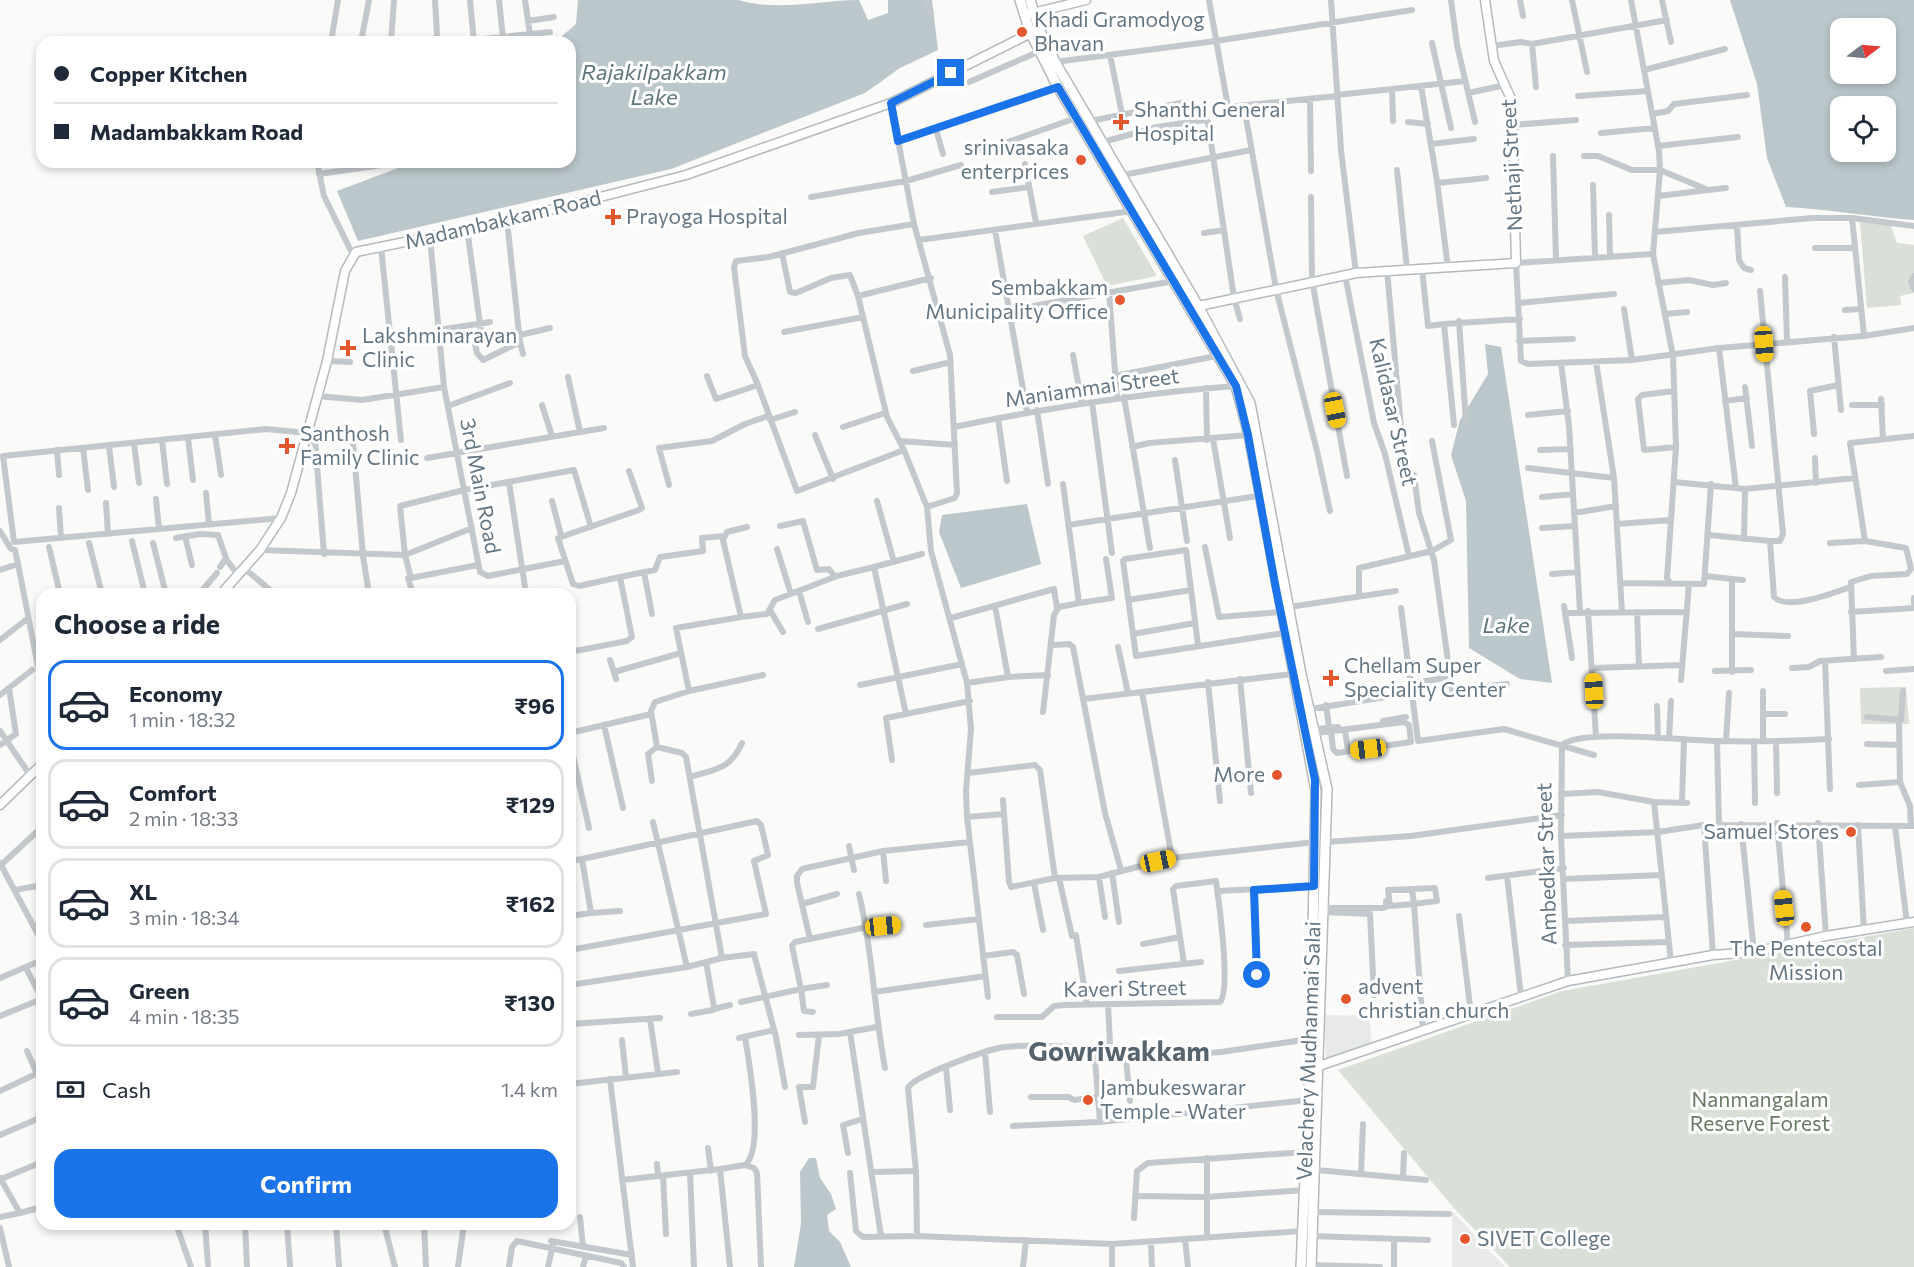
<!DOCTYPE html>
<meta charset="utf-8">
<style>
body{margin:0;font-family:Commissioner,sans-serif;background:#f6f6f7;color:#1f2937;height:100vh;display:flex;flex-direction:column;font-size:22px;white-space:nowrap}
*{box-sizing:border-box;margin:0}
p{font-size:20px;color:#747a83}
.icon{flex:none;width:33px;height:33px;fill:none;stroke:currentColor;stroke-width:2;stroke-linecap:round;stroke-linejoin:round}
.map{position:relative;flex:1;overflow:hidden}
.details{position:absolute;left:36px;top:588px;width:540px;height:642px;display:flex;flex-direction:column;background:#fff;border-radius:18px;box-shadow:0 3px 9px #0003}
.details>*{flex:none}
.top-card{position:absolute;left:36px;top:36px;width:540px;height:132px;border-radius:18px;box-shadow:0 3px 9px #0003;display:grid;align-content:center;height:132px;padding:0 18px;background:#fff}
.needle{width:39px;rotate:74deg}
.fabs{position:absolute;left:1830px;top:18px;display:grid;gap:12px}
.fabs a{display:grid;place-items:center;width:66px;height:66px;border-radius:12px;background:#fff;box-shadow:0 3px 9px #0003;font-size:30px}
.end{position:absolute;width:27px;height:27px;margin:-14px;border:8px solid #1a73e8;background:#fff;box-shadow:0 0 0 3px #fff}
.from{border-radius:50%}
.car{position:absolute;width:18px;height:36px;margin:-18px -9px;border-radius:8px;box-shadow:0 0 4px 2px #0007;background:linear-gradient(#f5c518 24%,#345 0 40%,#f5c518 0 76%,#345 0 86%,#f5c518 0)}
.top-card b{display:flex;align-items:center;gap:21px;height:57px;font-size:22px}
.top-card b+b{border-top:2px solid #e0e1e3}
.top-card i{width:15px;height:15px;background:#1f2937}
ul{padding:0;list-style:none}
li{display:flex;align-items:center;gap:18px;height:90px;margin:0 12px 9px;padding:0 6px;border:3px solid #e0e1e3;border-radius:18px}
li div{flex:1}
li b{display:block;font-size:22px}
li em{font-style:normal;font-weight:700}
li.on{border-color:#1a73e8}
li>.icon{width:54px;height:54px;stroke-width:1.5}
h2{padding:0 18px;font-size:27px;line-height:72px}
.pay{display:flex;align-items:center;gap:15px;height:66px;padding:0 18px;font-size:22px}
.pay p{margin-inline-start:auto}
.button{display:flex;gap:12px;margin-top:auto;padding:12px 18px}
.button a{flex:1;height:69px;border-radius:18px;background:#1a73e8;color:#fff;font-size:24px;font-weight:700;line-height:69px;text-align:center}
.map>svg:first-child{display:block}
.built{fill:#e8e9e9}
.green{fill:#dadfd7}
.water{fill:#bbc7cb;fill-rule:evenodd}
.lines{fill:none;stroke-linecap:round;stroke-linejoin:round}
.secondary-casing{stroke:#b3babf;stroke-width:11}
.primary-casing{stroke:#b5babe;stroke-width:12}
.street{stroke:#c3c8cc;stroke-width:6}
.secondary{stroke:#fff;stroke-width:8}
.primary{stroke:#fff;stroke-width:9}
.route{stroke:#1a73e8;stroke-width:8}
.poi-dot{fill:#e4572e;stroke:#fff;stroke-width:2}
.labels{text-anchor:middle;stroke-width:6;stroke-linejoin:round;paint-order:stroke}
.poi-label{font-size:21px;fill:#657683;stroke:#fff;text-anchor:start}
.street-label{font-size:21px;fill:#657683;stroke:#fff}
.park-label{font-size:21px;fill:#687a64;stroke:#fff}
.water-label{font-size:22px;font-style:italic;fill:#60757c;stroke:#fff}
.district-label{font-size:27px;font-weight:bold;fill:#57646e;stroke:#fff}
</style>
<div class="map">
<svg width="1914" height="1267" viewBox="0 0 1914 1267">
<rect width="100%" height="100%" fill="#fafaf8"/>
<path class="built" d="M1325 1015 1369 1016 1372 1045 1326 1062Z
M1452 1211 1505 1267H1452Z"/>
<path class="green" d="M1123 218 1157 276 1107 286 1083 236Z
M1860 222 1890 224 1897 243 1914 245V293L1900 296 1901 305 1867 308Z
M1906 687 1909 724H1861L1860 688Z
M1914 928V1267H1510L1453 1207 1338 1070 1562 991Z"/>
<path class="water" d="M578 0H739C776 12 821 0 859 0L868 20 888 13V0H932L938 50 900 68 865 93 671 169 358 241 337 191 414 162H570V42H555L576 24Z
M1730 0H1914V220C1871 217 1829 209 1786 207L1767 158 1757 84ZM1886 28V74H1840V28ZM1840 106H1886V152H1840Z
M1485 344 1501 347 1552 683 1520 679 1469 648 1466 501 1451 455 1460 420 1488 374Z
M1027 504 1041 564 961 588 939 532 942 515Z
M809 1158H816L820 1178 831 1194 836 1209 827 1215 829 1231 840 1242 851 1267H794L801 1224 800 1172Z"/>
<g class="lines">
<g class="secondary-casing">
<path id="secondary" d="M1029 14 1086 0
M1194 307 1356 273 1516 263 1512 101 1494 61 1485 0
M221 594 260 550 281 518 291 493 327 361 345 271 356 252 507 221 686 175 891 103 1039 29
M0 805 42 764
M1313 1068 1568 981 1713 955 1754 952 1826 936 1914 922"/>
</g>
<g class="primary-casing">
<path id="primary" d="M1020 0 1030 32 1058 87 1236 386 1249 435 1316 791 1310 1069 1301 1267
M1030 0 1039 29 1055 62 1198 306 1250 403 1301 674 1327 789 1311 1267"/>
</g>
<path class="street" d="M470 0 474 42
M499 0 503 38
M525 0 530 35
M927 0 931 13
M1209 0 1228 107 1337 96
M1331 0 1341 150 1356 273
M1451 0 1457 45 1475 122
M1520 0 1523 16
M1572 0 1587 72
M1631 0 1659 151 1660 170 1653 254 1673 356 1676 447 1667 578 1670 583
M1662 0 1671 42
M528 21 554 17
M473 40 550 32
M331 42 338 0
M361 42 369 0
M391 42 394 0
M434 42 437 35 435 0
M1432 43 1451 128
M1532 44 1536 87
M1491 46 1521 42 1532 44 1667 20
M1110 55 1122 114
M1055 62 1216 41 1412 10
M1644 70 1725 49
M969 82 1040 51
M1421 86 1437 181 1448 268
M1392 89 1393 121
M1468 93 1506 85
M1337 95 1465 81
M1578 96 1648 91
M1310 99 1311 171
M891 103 914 224 950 355 957 493 955 498 927 507
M1244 106 1276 289 1317 451 1330 511
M1652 114 1668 111 1674 104 1747 95
M1090 121 1186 102
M1408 122 1428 124
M1513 125 1576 120
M936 129 943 154
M1601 133 1655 128
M898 141 1058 87
M1103 142 1157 127 1204 120 1208 122 1234 298 1240 319
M1431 144 1474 139
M1658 146 1738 137
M982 151 1076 118
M1553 156 1556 259
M1584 156H1598L1632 170H1660L1708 190 1726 188
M317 162 324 196 353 255
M1025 164 1036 223
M1397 170 1407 269
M319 174 403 162
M1123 175 1251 150
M1438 183 1486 178
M1593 185 1595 257
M992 192 1029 187
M1658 196 1708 190
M811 197 906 181 961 165
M1311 197 1312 280 1347 476
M1609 215 1610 257
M1852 218 1864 336
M1737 226 1739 260 1744 268 1751 270
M467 228 482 339 475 344 477 353 483 360 520 342 507 221
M995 230 1027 412
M1655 232 1813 218H1852L1914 226
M1204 233 1224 230
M430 238 444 387 480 572 488 576 565 561
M919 240 1132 211
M381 247 401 440
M1815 248H1855
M782 253 790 292 796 293 831 278 850 275 858 296
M1653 254 1516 263 1521 361 1528 364 1632 360 1719 348 1864 336 1914 328
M1422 269 1428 326 1444 324
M1387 270 1402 438
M1345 275 1374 423 1385 454 1409 556
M1914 276 1911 282 1914 289
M1785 277 1787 341
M931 278 858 296 887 417 904 450 927 507 931 551 967 683 971 729 966 791 967 817 988 997
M1658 283 1689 280 1713 285 1726 283
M1760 291 1783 534 1780 541H1770L1774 597C1788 611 1833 593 1850 587
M1109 292 1117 398
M1519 303 1614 294
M1624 309 1632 360
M1011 310 1174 281
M1845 310 1861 309
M1665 314 1687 312
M1459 321 1466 422
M439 330 490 322
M784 332 863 317
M520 335 550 328
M1834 337 1841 410
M1519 341 1573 339
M520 342 523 354
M1719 348 1736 488
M1073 355 1082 404
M327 361 350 362
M1596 362 1614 478 1622 612
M1561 363 1569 426 1580 611
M913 371 951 362
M707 376 716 399 758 385 797 491 904 450
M1115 376 1216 356
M758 385 745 356 734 267 736 261 769 257 859 233 914 224
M1745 387 1752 446
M1206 388 1207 440
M1674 391 1642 395 1638 399 1644 450 1676 447
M317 396 362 400 444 387
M1124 397 1150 548
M1881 399 1883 439
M1725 401 1747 398
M1092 402 1112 553
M542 405 552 436
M1852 405H1882
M448 406 510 383
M1037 410 1048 484
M1528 415 1568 411
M998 418 1007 481
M770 420 795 412
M1454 425 1444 324 1520 319
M843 427 885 413
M954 427C1047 408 1141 393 1236 386
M580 432 604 428
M1814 434 1810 391 1838 385
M215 435 221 475
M815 435 833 479
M188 438 193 480
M1213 439 1230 538
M162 440 167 484
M315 440 324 554
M352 440 364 439
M304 441 351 439 353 443 363 556 369 594
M900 441 955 445
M134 443 139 483
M109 446 114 487
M1132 447 1149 443 1249 435
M83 448 88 490
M57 450 59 475
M1540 450 1571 449
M427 458 580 432 568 377
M1815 458 1816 483
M1175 460 1187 541
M1528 468 1614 478
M1414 475 1419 513 1434 560 1452 690 1507 684
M509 482 526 594
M1674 482 1745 489 1855 478
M669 485 659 448 712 441 745 424 768 416
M206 493 209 524
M1542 497 1573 494
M156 499 159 529
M552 501 561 535
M877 501 894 562
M106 503 108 534
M59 508 61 538
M1574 513 1616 506
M281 518 14 542 3 456 266 429 307 433
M1617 524 1671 520
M1068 525 1258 496
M780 526 803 521 817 570 829 569 835 577
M747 527 727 532 723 540 741 617 676 628 689 691 655 702 651 711 657 747 682 753 686 757 722 958 754 954 776 1037 785 1087
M1542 528 1575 526
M0 531 11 549 15 550 18 564 0 570
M1709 535 1770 541
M185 536 192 565
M176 538 200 534 218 535 226 558 220 567
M1744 539 1745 489
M132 541 145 594
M89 543 102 594
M153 543 166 594
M1830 543 1865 541
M49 547 60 594
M1205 547 1219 617 1280 612
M777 549 791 594
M260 550 405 555 472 528
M226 559 238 575
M18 564 42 687
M478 565 411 578 405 555 400 506 464 490 574 470 591 527
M245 569 275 594
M644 572 652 614
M1552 574 1578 572
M1705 576 1732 579V672
M620 577 655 570 660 557 703 551 702 538 724 536
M408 578 413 594
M1732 579 1743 580
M1620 583 1704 584 1711 484
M799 591 808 622
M274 593 311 594
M199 594 217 573
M1359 596V568L1432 551 1451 540 1432 441
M1914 598V603
M1128 600 1191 590
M1079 603 1112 598 1106 559
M995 606 1008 677 1048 675
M1564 606 1572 658
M1289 607 1396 591
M1401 608 1418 741 1504 729 1594 755
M770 610 783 632
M1588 611 1596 737
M1637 612 1639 667
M1851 612 1914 608
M1565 613 1687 612
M741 617 767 614 775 600 837 576 874 567
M951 618 1054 589 1057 608
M818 629 907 604
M1133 634 1195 623
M1732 634 1788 636
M0 640 27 619
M1053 645 1069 644 1073 647 1105 813 1121 870
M1198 645 1186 550 1125 559 1123 561 1136 656 1284 633
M1118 647 1128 693
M570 652 627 641 632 637 620 577 579 586 573 584 558 538 639 510 642 508 629 471
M1854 659 1851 582 1871 576 1907 574 1911 569 1906 548 1865 541 1850 443 1914 436
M610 660 616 679
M1825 661 1830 789
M1593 668 1682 665
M1792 668 1809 667 1820 661 1881 657
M1715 671 1751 670
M1886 671 1914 669
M614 672 681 653
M1240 679 1251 793
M1681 680 1689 584
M1208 682 1220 801
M967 683 1008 677
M1410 684 1450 677
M860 685 962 664
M689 691 763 675
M1142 692 1172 858
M0 695 32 670
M1083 699 1292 674
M1326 705 1329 727
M1657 706 1658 738
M1311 709 1404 694
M1043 712 1054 615 1059 607 1079 603 1063 484
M906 714 874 567 922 554
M1763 714H1785
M1867 717 1901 720 1903 691
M1383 721 1406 717
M1899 721 1900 782 1910 806 1911 826
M604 725 623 808
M1315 729 1338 727
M1345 730 1348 751
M0 731 30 775
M570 733 651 714
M1316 733 1404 722 1409 725 1411 742 1337 753 1333 749 1331 731
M1669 738 1671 701
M1717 741 1719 824
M1726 741 1729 693
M1754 741 1755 803
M1763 741V691
M1776 741 1777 793
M570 742 589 828
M1867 744 1899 745
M0 745 16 734 9 688
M1562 745C1582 728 1688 741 1718 741 1755 742 1792 741 1829 739
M1562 745 1561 836 1568 981
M892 760 886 718 970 701
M968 773 1035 765 1040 770 1055 878
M690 777C715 769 730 770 742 743
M652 781 648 754 657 747
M1859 785 1900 782
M1561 794 1598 792 1654 802 1671 962
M1003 800 1009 882 1011 887 1055 878 1099 877 1172 858 1315 842
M1654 802 1687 803
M1682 803 1684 739
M967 817 1004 814
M653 822 687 967
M1777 823 1788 945
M1818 823 1826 936
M1741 824 1754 952
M1704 825 1713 955
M1858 825 1864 931
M1895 826 1907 923
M1561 836 1658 832 1704 825 1914 826
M1326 842 1411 836 1562 815
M849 846 854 870
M883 851 886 881
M570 861 582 859
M0 863 42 942
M1 865 42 827
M1112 873 1119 922
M1507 876 1521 996
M1099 877 1105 917
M1059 878 1072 936
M1488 878 1564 868
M1564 879 1661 875
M1034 883 1043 930
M1412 889 1414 904 1437 901 1435 888 1388 890 1390 906 1414 904 1423 1030
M15 890 42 885
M1254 890 1257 975
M1218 891 1314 886
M859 894C873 952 874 1010 885 1068
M802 904 837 894
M1328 908H1383L1386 907V901
M1324 912 1370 914 1374 995
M591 913 620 911
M570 916 591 913 582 859 757 821 761 825 768 855 754 861 766 914 570 950
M1459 916 1471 1014
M1565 921 1665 917
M926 925 979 919
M1076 935 1087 1005
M810 939 797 883V876L802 869 883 851 970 842
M1143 944 1180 937
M1565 945 1668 942
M983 956 1013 952 1017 955 1024 994
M26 968 42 999
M1119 971 1201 962
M0 978 42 960
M570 985 687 967 722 958
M874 992 986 976
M741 1002 801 989 792 946 795 942 867 927 898 924
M714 1009 730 1005
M813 1012 804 1011 801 989 827 985
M691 1014 713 1010 714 1007 706 962
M0 1016 42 999
M997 1017H1042L1054 1006 1064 1005 1220 1002C1231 991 1219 901 1216 881L1176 886 1173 889 1184 964
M650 1019 658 1073
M570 1024 660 1018
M850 1032 881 1236
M799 1035 839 1034 877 1027
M739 1038 774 1030
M622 1040 626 1077
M1094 1048 1100 1122
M27 1051 37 1074
M985 1053 990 1112
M946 1067 950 1110
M610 1079 633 1267
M570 1084 677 1072
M0 1091 42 1071
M1031 1097H1069L1074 1100 1098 1097
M1130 1101 1126 1059 1221 1052 1310 1039
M805 1122 799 1087H813L819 1035
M1013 1126 1100 1122 1308 1100
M0 1135 42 1117
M708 1148 711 1171
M848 1153 843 1125 863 1119
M657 1164 658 1176
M745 1165C765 1149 749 1062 745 1037
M720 1169 745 1165 754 1168 757 1173 761 1266
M1316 1170 1426 1180
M872 1172 916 1171
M690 1173 694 1267
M850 1173 856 1231 863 1237 917 1236 1112 1244 1302 1231
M1361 1174 1363 1124
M663 1176 666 1234
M1403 1177 1404 1153
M0 1178 20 1213 0 1217
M1 1179 42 1162
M622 1180 720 1169 730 1267
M1135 1196 1206 1197 1304 1190
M1313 1212 1449 1214
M20 1213 42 1207
M580 1217 583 1247
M1134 1218 1137 1171 1148 1163 1306 1152
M176 1224 191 1267
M205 1224 208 1265
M245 1224 247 1267
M287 1224 290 1267
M336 1224 339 1267
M384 1224 395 1267
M424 1224 426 1267
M0 1228 9 1267
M917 1236 916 1171 908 1088C913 1076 990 1048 1005 1047 1038 1043 1074 1049 1107 1047L1110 1044 1108 1004
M1312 1236 1428 1240
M1207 1238V1158
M1185 1239 1188 1267
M1394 1240V1267
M551 1241 632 1255
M1151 1241 1152 1267
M1311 1265 1380 1267
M458 1267 464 1224
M509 1267 512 1247 517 1241 621 1263 624 1267
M548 1267 553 1244
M583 1267 586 1256
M1023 1267 1026 1240
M1112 1267V1244"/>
<use href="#secondary" class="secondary"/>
<use href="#primary" class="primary"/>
</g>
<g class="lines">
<path class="route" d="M951 73 891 103 898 141 1058 87 1236 386 1248 435 1276 589 1315 780 1314 886 1254 890 1257 975"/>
</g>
<g class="poi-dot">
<circle cx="1022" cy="32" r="6"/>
<path d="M1118 113h6v6h6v6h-6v6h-6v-6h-6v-6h6z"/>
<circle cx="1081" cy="160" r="6"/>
<path d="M610 208h6v6h6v6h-6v6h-6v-6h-6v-6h6z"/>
<circle cx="1120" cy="300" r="6"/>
<path d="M345 339h6v6h6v6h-6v6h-6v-6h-6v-6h6z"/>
<path d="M284 437h6v6h6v6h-6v6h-6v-6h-6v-6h6z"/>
<path d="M1328 669h6v6h6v6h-6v6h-6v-6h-6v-6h6z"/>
<circle cx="1277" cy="775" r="6"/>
<circle cx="1851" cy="832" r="6"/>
<circle cx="1806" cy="927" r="6"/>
<circle cx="1346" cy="999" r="6"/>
<circle cx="1088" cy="1100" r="6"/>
<circle cx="1465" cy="1239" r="6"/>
</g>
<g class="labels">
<g class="poi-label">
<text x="1034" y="27">Khadi Gramodyog<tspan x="1034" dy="24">Bhavan</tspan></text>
<text x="1134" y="117">Shanthi General<tspan x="1134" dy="24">Hospital</tspan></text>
<text x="1069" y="155" text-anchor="end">srinivasaka<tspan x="1069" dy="24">enterprices</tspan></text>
<text x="626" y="224">Prayoga Hospital</text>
<text x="1108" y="295" text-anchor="end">Sembakkam<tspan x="1108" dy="24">Municipality Office</tspan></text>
<text x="362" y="343">Lakshminarayan<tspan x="362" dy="24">Clinic</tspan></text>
<text x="300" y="441">Santhosh<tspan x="300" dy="24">Family Clinic</tspan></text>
<text x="1344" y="673">Chellam Super<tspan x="1344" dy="24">Speciality Center</tspan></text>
<text x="1265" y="782" text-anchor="end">More</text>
<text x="1839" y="839" text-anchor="end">Samuel Stores</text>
<text x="1806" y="956" text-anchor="middle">The Pentecostal<tspan x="1806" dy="24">Mission</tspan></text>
<text x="1358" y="994">advent<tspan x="1358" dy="24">christian church</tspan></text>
<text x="1100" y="1095">Jambukeswarar<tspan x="1100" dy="24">Temple - Water</tspan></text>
<text x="1477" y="1246">SIVET College</text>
</g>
<g class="street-label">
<text transform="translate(1512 165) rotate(-93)" y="7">Nethaji Street</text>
<text transform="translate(503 220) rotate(-13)" y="7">Madambakkam Road</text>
<text transform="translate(1092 388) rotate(-8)" y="7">Maniammai Street</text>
<text transform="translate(1393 412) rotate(77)" y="7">Kalidasar Street</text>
<text transform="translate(480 486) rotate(79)" y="7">3rd Main Road</text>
<text transform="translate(1547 864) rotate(-92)" y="7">Ambedkar Street</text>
<text transform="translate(1125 989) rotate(-1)" y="7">Kaveri Street</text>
<text transform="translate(1309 1051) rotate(-88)" y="7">Velachery Mudhanmai Salai</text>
</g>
<g class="park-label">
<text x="1760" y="1107">Nanmangalam<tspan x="1760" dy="24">Reserve Forest</tspan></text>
</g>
<g class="water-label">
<text x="654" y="80">Rajakilpakkam<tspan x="654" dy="25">Lake</tspan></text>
<text x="1506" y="633">Lake</text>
</g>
<g class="district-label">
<text x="1119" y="1061">Gowriwakkam</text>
</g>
</g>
</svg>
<div class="fabs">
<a><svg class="needle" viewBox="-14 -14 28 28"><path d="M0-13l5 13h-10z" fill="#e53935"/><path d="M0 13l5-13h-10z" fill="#747a83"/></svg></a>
<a><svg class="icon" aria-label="locate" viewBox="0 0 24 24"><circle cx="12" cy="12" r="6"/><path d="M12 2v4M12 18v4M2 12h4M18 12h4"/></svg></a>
</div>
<i class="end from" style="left:1257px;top:975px"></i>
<i class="end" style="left:951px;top:73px"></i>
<i class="car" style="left:1764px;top:344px;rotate:176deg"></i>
<i class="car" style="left:1335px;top:410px;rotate:169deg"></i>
<i class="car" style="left:1594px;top:691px;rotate:357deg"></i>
<i class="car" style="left:1368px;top:749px;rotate:263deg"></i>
<i class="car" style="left:1158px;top:861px;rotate:78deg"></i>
<i class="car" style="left:1784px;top:908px;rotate:354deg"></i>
<i class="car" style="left:883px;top:926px;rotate:84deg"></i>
<div class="top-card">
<b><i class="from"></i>Copper Kitchen</b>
<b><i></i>Madambakkam Road</b>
</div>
<section class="details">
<h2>Choose a ride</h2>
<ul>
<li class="on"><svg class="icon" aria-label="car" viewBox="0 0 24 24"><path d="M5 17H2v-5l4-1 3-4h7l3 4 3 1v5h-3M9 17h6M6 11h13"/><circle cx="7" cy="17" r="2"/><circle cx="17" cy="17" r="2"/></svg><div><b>Economy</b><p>1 min · 18:32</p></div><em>₹96</em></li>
<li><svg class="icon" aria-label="car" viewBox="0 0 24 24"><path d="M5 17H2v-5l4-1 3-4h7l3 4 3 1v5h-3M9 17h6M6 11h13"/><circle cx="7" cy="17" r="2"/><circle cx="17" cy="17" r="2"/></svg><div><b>Comfort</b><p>2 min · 18:33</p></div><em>₹129</em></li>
<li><svg class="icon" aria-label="car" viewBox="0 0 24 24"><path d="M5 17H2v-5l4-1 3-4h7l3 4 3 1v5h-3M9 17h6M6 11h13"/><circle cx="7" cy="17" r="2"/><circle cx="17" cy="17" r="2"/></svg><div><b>XL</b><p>3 min · 18:34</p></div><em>₹162</em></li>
<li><svg class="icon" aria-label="car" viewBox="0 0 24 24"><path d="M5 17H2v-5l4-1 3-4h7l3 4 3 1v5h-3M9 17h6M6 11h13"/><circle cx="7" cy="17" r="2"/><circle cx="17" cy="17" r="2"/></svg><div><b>Green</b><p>4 min · 18:35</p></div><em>₹130</em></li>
</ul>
<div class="pay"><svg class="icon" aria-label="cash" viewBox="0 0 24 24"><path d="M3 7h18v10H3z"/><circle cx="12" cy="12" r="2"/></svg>Cash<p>1.4 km</p></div>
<div class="button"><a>Confirm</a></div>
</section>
</div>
